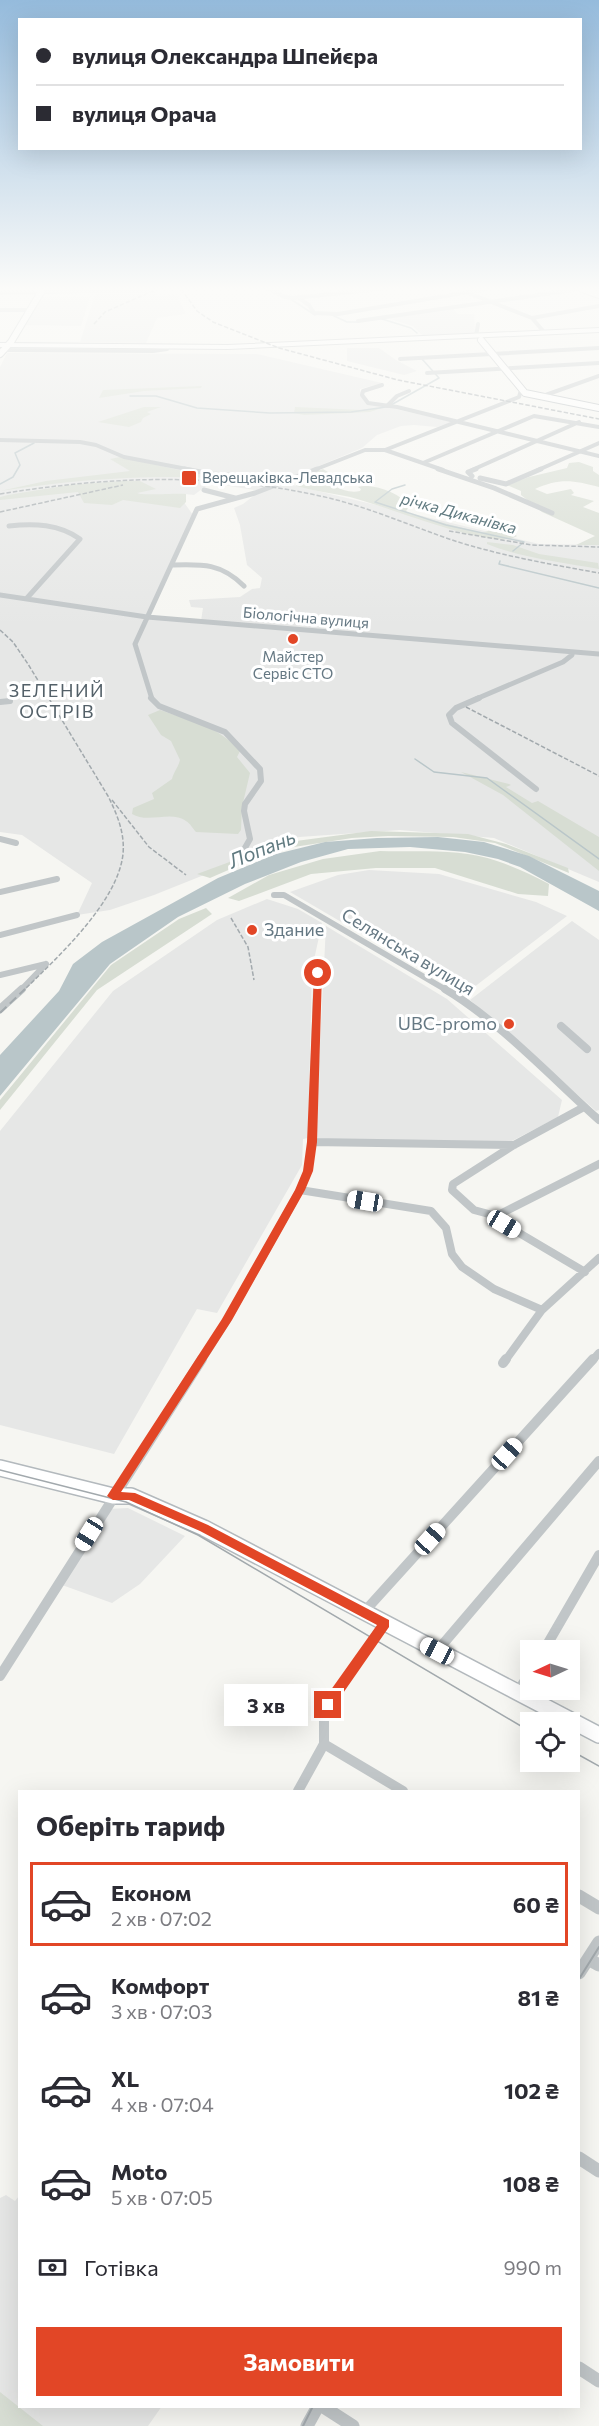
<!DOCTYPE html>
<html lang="uk">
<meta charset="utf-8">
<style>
body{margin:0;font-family:Commissioner,sans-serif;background:#f7f7f7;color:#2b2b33;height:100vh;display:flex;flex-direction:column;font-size:22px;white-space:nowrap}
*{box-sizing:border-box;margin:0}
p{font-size:20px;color:#7c7c81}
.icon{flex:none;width:33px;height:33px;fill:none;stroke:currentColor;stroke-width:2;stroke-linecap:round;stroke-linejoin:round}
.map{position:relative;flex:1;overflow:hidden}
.details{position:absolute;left:18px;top:1790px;width:562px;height:618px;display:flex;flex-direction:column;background:#fff;border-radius:0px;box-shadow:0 6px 24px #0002}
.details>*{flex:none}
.guide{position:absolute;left:18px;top:18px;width:564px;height:132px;border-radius:0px;box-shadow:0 6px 24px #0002;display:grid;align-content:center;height:132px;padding:0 18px;background:#fff}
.needle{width:39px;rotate:266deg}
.controls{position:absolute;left:520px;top:1640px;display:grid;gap:12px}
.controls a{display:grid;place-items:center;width:60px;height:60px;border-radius:0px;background:#fff;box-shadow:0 6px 24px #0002;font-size:30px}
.end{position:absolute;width:27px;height:27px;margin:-14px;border:8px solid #e24626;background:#fff;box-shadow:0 0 0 3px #fff}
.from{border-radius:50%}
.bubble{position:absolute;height:42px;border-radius:0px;background:#fff;box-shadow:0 6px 24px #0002;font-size:20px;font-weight:700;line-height:42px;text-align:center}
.car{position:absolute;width:18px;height:36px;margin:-18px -9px;border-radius:8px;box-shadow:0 0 4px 2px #0007;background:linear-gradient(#fff 24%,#345 0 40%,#fff 0 76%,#345 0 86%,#fff 0)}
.guide b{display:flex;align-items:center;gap:21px;height:57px;font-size:22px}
.guide b+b{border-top:2px solid #e1e1e2}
.guide i{width:15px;height:15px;background:#2b2b33}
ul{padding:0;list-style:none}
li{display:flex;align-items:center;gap:18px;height:84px;margin:0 12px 9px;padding:0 6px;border:3px solid transparent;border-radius:0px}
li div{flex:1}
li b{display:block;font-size:22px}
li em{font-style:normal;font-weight:700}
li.current{border-color:#e24626}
li>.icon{width:54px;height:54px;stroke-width:1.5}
h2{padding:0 18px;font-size:27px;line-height:72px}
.pay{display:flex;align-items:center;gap:15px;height:66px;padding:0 18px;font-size:22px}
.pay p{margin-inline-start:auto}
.cta{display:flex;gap:12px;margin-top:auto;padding:12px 18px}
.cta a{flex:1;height:69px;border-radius:0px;background:#e24626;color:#fff;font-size:24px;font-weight:700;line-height:69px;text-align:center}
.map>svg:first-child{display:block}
.built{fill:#e6e7e6;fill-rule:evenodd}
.green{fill:#d7ddd3}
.water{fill:#b9c6c9}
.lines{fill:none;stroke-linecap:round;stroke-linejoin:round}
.stream{stroke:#b9c6c9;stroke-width:1.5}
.secondary-far1-casing{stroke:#b3b9bd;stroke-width:8}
.secondary-casing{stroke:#b3b9bd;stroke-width:18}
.primary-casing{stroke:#b4b9bc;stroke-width:2}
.street-far5{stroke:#c1c6c8;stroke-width:4}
.street-far4{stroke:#c1c6c8;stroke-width:5}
.street-far3{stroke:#c1c6c8;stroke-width:6}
.street-far2{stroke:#c1c6c8;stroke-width:8}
.street-far1{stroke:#c1c6c8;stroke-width:10}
.street{stroke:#c1c6c8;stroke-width:13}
.secondary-far1{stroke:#fff;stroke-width:6}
.secondary{stroke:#fff;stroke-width:15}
.primary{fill:#fff;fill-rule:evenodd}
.tram-far1{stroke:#a2a9ad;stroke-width:1.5}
.tram{stroke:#a2a9ad;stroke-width:2}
.rail-far1{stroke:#a2a9ad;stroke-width:1.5;stroke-dasharray:4.5 2;stroke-linecap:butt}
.rail{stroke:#a2a9ad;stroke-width:2;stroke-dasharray:9 4.5;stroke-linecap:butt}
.route{fill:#e24626}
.poi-dot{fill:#e24626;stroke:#fff;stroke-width:2}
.labels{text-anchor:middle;stroke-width:6;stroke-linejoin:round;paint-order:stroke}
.far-poi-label{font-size:15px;fill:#657883;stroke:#fff;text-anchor:start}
.far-street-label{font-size:15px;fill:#657883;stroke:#fff}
.far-water-label{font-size:16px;font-style:italic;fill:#607a80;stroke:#fff}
.far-quarter-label{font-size:18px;letter-spacing:1.5px;fill:#536068;stroke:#fff}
.poi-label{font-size:18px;fill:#657883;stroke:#fff;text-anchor:start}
.street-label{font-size:18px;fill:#657883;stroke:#fff}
.water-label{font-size:20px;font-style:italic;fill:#607a80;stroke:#fff}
</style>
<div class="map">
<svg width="599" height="2426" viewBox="0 0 599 2426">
<rect width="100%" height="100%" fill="#f6f6f2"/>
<path class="built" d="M156 290 157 296 177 295 186 314 157 318 146 343 80 342 96 292Z
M42 297H90L81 326 24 325Z
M453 308 457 314H474L475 333 423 336 413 326 387 318Z
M347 348H379L396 360 417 371 404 375 347 361Z
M7 353 257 354 382 383 360 389V391L369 403 453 422 437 427 414 425 401 426 377 435 362 448 280 482 539 544 599 545V882L494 838 400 830 299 837 154 895 110 910 77 915 92 883 22 835 0 832V367ZM210 483 260 491 243 504 234 508 240 525 247 565 262 578 260 588 252 589 240 597 189 600 191 607 203 608 201 621 147 616 193 515 183 501 185 494 194 495Z
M369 870 439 874 536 902 567 916 469 991 379 944 290 892 338 875Z
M267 899 298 909 322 923 312 969 308 1138 303 1139 302 1165 217 1313 197 1309 114 1454 0 1425V1131L113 991 217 920Z
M572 921 599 940V1110L596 1111 470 1000Z
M326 926 447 999 562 1100 558 1117 508 1143 315 1140Z
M128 1508 185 1536 140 1584 112 1603 62 1585 107 1509Z
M6 2195 15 2201 19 2196 20 2406H162L148 2426H0V2198Z"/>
<path class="green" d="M202 386 201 388 144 391 99 398 103 390Z
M144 407H161L147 412 151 414 143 418 141 422 129 427 98 422Z
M295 407 362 410 385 407 370 412 304 415 294 413Z
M120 457 202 475 271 480 259 482C172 472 86 478 0 491L46 481 130 471 110 459Z
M579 462 593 467V471L599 475V487C573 480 559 478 535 489L547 494 571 489 574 493 571 495 594 501 583 507 599 513V545H567H576L595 536 542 512 521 495V491L507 485 529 477 567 468 569 463Z
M323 469 328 472 330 478 326 481 338 483 334 486C342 490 351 493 360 491L361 489 358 487C372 483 402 493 409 507L406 511 409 514 482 533 491 530 500 533 504 528 517 529 512 533 517 536C493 552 378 502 345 496 331 493 315 491 300 487L296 486 299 482 289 480Z
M121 481H140L156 489 137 493C143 496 175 493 186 494V502L180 508 123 500 112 505 84 503 78 492 0 500V497L8 495 69 485Z
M487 542 513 545 539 554 598 563 599 569C562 562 522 558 487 544Z
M160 710C188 720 220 727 240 751L237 757 250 773 242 807 241 830 238 834 196 832C193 829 190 823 186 821 171 810 148 824 132 814L133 808 154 799 152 793 172 779C174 771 178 768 180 760L171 741 161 735 148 715Z
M461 772 509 784 511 785 506 787 532 803 538 801 599 837V871L503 795Z
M371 831 468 834 506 844 568 868 569 873 495 843 453 837 388 836 352 838 294 847 263 855 210 878 197 874 281 843Z
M380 851C419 852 461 848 497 861 515 867 532 875 549 884L548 896 518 894 435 868H376L311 874 239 901 228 898 269 875 323 859Z
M206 908 212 914 97 990 0 1110V1100L111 965 179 919Z
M0 2392 43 2426H0Z"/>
<path class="water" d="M438 837 484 842 529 856 599 891V911L520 867 498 859 465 852 410 847 348 849 301 862 245 884 178 917 110 964 0 1096V1055L59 991 73 964 102 942 218 878 276 854 325 842 377 838Z"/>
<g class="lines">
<path class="stream" d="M274 289 282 294
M292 300 315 315
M332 315 347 322H358
M382 319 411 328 417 333
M130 396H156L197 408 270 413 351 412 386 407
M391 405 439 378 422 359
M0 484 13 477 20 465 15 453 34 443
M405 485 392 489 375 502 446 525 524 542 513 551
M500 561 499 564 599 588
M415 759 434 772 487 778 599 859"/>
<g class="secondary-far1-casing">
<path id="secondary-far1" d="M582 289 599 295
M481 340 525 393 599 408
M0 354 11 342 41 292 37 289"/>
</g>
<g class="secondary-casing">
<path id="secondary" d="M0 1468 113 1496H131L204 1528 599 1735"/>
</g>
<g class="primary-casing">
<path id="primary" d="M599 328V332L228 349 0 347V343L228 345Z"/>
</g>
<path class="street-far5" d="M269 289 285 297 293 298 381 289
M0 293 147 290
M468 293 532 318 544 332
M299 298 309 305 314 313 338 314 487 289
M0 310H30
M532 318 599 306
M358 321 580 289
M476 336 478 324
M0 350 153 351 167 349
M400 359 599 348
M427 373 599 363
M382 385 363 391 362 395 368 403 397 407 599 456
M540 397 599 376
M387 406 397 396 409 391
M0 440 80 442 96 445 124 457 192 470
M385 450 443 470
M423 463 534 416 599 427
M314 470 365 450H385L519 397 521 390
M472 470 579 422
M538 470 599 443"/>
<path class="street-far4" d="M184 469 212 474 286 479
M438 469 494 488 552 513
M472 476 468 472 476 469
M480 478 506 484 541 469
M204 490 235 498
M9 526C34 523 59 524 80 539L27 598
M172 565C202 564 221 563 244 586
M0 595 147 617 599 654
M152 699 135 644 197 509 255 493 317 469
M476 699 563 662 572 655V652"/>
<path class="street-far3" d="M151 698 159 706 225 732 260 769 261 781 245 804 244 811 250 839 242 853
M479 698 456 708 449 715 452 723 536 789
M0 702 10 701
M0 839 16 843
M0 892 57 879
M274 895H284L448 991
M0 935 77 915
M0 975 46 964
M20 991 46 964
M317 991 318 973"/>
<path class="street-far2" d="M445 989C499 1021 552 1078 599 1120
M0 1009 22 989
M561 1026 587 1049
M584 1107 514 1145 453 1184 452 1190 474 1210 496 1216 504 1224 585 1272
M312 1142 514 1145
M300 1190 431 1211 446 1228 452 1254 462 1267 494 1289 542 1310
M496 1216 599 1164
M201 1361 227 1320 300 1190 308 1171 312 1142 317 989
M505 1361 542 1310 599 1258
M592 1361 599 1353"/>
<path class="street-far1" d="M503 1363 506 1359
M364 1612 593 1359
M544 1650 599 1555
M437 1651 599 1461
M0 1676 202 1359
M517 1693 531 1671
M324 1744 403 1791
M298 1791 324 1744V1710L385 1623"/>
<path class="street" d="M579 1896 599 1908
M588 1959 599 1965
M579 1973 599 1942
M579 2158 599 2171
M579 2368 599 2381
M322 2406 353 2426
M307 2426 318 2406"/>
<use href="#secondary-far1" class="secondary-far1"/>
<use href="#secondary" class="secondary"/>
<use href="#primary" class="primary"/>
<path class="tram-far1" d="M0 1470 126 1502 198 1535 531 1732
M570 1750 599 1766"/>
<path class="tram" d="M579 1979 599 1947
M303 2426 313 2406"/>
<path class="rail-far1" d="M181 289 197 311 213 322 279 348 398 380 599 419
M94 324 105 312 157 289
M0 494C110 476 219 472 329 498 370 508 409 525 449 539 497 555 549 564 599 573
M0 512 123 485
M449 531 532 545 599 547
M0 630 13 642 28 664 108 796C117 814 125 833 123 854 118 902 57 958 23 991
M466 707 599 776
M112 800 149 847 186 875
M231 918 248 947 254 980"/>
<path class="rail" d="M0 1013 25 989"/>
</g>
<linearGradient id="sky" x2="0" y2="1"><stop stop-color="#95bbdc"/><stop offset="0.46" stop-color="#fbfbf9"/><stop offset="1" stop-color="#fbfbf9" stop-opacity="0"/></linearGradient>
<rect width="599" height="628" fill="url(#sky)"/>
<path class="route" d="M318 971 322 973 317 1142 313 1171 305 1190 232 1320 121 1492 135 1493 208 1525 389 1620V1627L332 1709 328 1710 321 1705 323 1701 377 1625 200 1531 129 1500H113L107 1496 222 1319 295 1190 303 1171 307 1142 314 973Z"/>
<g class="poi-dot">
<rect x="181" y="470" width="16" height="16" rx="3"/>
<circle cx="293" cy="639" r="6"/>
<circle cx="252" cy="930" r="6"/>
<circle cx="509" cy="1024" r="6"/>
</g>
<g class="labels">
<g class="far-poi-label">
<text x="202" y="483">Верещаківка-Левадська</text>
<text x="293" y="662" text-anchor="middle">Майстер<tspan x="293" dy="17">Сервіс СТО</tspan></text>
</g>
<g class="far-street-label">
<text transform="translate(306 618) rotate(5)" y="5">Біологічна вулиця</text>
</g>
<g class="far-water-label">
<text transform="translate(459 513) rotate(15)" y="6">річка Диканівка</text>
</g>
<g class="far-quarter-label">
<text x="57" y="697">ЗЕЛЕНИЙ<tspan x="57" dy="21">ОСТРІВ</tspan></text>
</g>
<g class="poi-label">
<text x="264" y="936">Здание</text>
<text x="497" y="1030" text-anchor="end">UBC-promo</text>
</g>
<g class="street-label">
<text transform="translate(408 952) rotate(31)" y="6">Селянська вулиця</text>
</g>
<g class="water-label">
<text transform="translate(262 849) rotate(-22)" y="7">Лопань</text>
</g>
</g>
</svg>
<div class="controls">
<a><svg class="needle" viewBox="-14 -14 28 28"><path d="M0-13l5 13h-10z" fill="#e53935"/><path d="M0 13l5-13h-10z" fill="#7c7c81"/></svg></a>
<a><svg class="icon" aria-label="locate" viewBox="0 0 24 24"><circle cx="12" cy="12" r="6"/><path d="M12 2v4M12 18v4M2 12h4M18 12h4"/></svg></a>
</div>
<i class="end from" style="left:318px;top:973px"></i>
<i class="end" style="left:328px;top:1705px"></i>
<div class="bubble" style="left:224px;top:1684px;width:84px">3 хв</div>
<i class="car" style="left:365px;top:1201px;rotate:279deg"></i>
<i class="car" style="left:504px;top:1224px;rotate:121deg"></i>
<i class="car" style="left:507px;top:1454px;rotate:42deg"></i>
<i class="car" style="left:89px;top:1534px;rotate:212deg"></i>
<i class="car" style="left:430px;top:1539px;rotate:42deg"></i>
<i class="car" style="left:437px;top:1651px;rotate:298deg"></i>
<div class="guide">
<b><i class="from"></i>вулиця Олександра Шпейєра</b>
<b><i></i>вулиця Орача</b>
</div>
<section class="details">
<h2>Оберіть тариф</h2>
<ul>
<li class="current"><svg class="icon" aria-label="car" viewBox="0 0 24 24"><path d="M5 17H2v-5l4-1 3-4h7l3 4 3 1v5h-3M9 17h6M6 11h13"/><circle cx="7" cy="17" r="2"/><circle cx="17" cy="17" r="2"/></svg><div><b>Економ</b><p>2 хв · 07:02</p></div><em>60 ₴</em></li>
<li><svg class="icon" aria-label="car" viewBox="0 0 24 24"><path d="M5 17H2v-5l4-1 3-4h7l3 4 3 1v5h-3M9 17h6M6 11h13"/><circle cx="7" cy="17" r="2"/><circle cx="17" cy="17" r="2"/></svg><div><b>Комфорт</b><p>3 хв · 07:03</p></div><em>81 ₴</em></li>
<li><svg class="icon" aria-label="car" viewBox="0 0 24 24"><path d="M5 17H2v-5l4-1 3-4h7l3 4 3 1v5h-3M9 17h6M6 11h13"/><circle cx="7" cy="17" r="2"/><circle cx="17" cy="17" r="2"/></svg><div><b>XL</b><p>4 хв · 07:04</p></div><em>102 ₴</em></li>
<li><svg class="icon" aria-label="car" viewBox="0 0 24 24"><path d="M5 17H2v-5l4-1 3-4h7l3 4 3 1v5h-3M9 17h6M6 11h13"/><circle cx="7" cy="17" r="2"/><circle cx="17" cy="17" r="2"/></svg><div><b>Moto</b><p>5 хв · 07:05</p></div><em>108 ₴</em></li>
</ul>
<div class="pay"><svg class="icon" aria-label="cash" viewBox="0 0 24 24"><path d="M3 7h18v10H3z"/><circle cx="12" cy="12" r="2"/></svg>Готівка<p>990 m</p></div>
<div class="cta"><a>Замовити</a></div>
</section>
</div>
